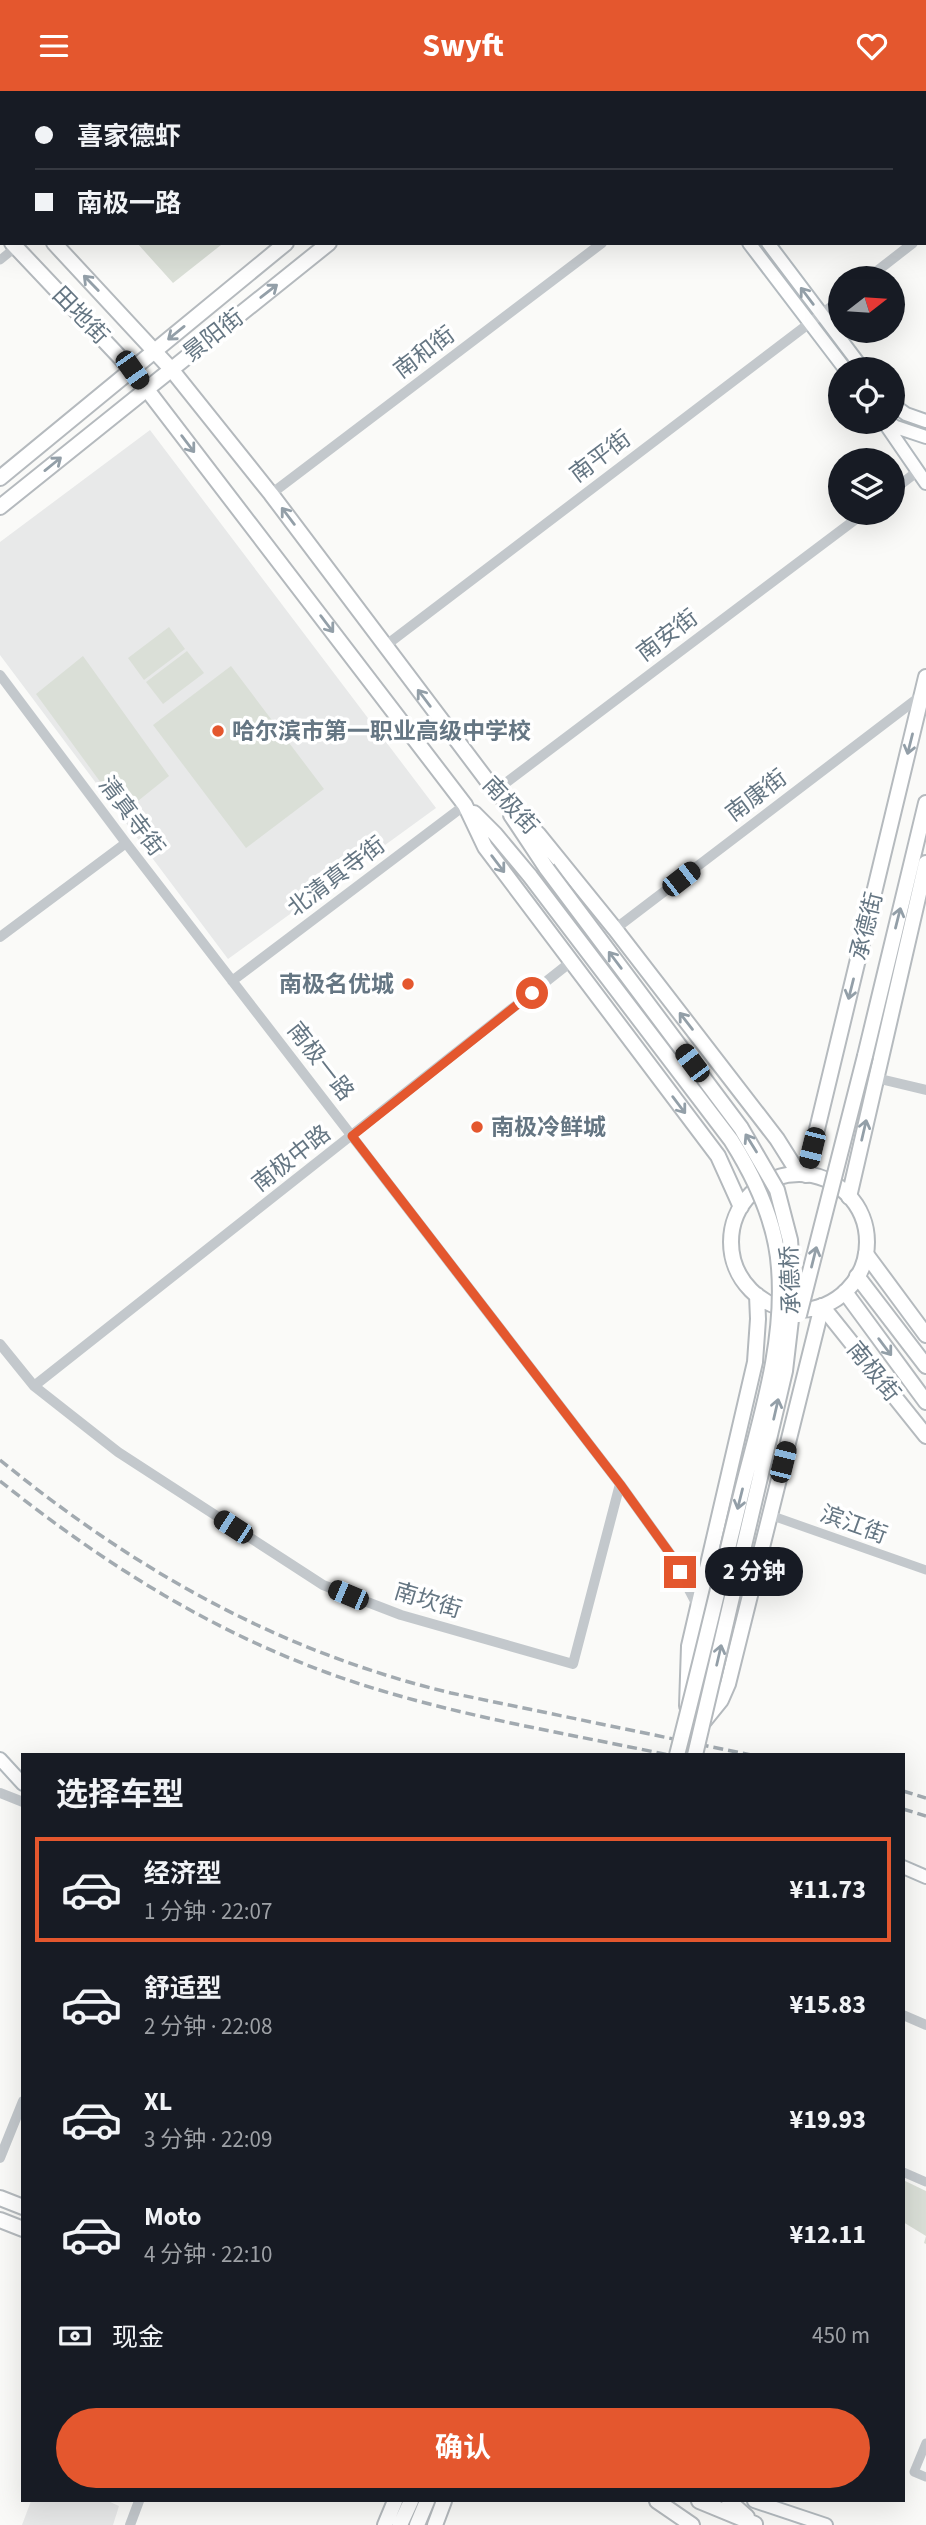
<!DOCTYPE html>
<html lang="zh">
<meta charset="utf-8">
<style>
body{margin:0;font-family:"Source Sans 3","Noto Sans SC",sans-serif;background:#20242c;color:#f1f3f6;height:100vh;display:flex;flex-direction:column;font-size:26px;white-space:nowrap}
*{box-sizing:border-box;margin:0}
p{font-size:23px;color:#9ea1a6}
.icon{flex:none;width:38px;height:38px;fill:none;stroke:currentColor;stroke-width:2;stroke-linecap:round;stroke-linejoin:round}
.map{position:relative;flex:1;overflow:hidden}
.side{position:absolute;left:21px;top:1662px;width:884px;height:749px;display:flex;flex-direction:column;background:#171b24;border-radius:0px;box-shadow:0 7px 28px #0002}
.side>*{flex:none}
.guide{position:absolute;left:0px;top:0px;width:928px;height:154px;box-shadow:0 7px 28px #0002;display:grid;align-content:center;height:154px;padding:0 35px;background:#171b24}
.needle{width:46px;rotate:73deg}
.fabs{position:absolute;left:828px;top:175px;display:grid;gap:14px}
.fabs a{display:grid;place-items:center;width:77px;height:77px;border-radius:50%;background:#171b24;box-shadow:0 7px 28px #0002;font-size:35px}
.end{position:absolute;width:32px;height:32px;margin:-16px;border:9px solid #e4572e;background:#fff;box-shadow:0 0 0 4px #fff}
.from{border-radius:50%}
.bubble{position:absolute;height:49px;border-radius:24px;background:#171b24;box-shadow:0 7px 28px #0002;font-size:23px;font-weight:700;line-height:49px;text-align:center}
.car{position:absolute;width:21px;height:42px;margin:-21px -10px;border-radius:9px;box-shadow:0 0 5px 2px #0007;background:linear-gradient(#222 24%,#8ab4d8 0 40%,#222 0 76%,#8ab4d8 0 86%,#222 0)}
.guide b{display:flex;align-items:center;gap:24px;height:66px;font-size:26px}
.guide b+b{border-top:2px solid #363941}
.guide i{width:18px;height:18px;background:#f1f3f6}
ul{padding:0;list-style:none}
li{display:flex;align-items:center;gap:21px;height:105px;margin:0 14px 10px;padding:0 21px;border:4px solid transparent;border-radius:0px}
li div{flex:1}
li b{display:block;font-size:26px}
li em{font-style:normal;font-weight:700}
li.selected{border-color:#e4572e}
li>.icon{width:63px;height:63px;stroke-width:1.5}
h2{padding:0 35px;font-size:32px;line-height:84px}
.pay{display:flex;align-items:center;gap:18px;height:77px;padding:0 35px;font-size:26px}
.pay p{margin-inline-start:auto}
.action{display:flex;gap:14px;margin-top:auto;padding:14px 35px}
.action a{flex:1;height:80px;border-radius:42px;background:#e4572e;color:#fff;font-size:28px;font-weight:700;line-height:80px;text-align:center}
header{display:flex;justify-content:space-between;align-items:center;height:91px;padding:0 35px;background:#e4572e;color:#fff;font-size:32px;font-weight:700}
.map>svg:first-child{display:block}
.built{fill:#e8e9e9}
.green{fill:#dadfd7}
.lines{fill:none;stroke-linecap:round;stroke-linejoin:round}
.secondary-casing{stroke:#b3babf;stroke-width:16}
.primary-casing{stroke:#b5babe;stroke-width:18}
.trunk-casing{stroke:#b4b9bd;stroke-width:18}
.minor{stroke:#c3c8cc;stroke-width:9}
.tertiary{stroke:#c3c8cc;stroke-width:10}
.secondary{stroke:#fff;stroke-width:12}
.primary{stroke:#fff;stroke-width:14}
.trunk{stroke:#fff;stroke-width:14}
.rail{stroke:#a2aab0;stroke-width:3.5;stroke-dasharray:10 5;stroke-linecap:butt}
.trunk-bridge-casing{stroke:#b4b9bd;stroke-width:18;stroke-linecap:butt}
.trunk-bridge{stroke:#fff;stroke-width:14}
.oneway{stroke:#939fa8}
.route{stroke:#e4572e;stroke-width:9}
.poi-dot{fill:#e4572e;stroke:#fff;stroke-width:2.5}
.labels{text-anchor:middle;stroke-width:7;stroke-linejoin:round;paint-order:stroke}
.street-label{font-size:23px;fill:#657683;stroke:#fff}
.poi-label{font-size:23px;font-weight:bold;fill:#657683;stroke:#fff;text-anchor:start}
</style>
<header><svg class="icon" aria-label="menu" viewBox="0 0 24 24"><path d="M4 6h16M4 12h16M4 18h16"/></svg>Swyft<svg class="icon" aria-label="heart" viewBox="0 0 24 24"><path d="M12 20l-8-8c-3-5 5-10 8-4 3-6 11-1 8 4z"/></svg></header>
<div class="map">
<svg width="926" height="2434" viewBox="0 0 926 2434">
<rect width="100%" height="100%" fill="#fafaf8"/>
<path class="built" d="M150 339 436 717 228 868 0 564V451Z
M31 2410H108L119 2415 113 2434H22Z"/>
<path class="green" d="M0 0H215L216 2H2V14Z
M137 152H220L221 154 173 192Z
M169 536 185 558 144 589 128 567Z
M187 560 204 582 163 613 146 591Z
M83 565 169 685 123 722 36 603Z
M231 575 324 698 246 757 153 634Z
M903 2089 926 2100V2153L924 2152 926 2145 903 2131Z"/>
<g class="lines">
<g class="secondary-casing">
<path id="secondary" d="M634 0 635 2
M653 0 654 2
M749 152 845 278
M768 152 863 278
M892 313 906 323 926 330
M884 331 926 392
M888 331 896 336 926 346
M0 1668 23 1693
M903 1776 926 1786
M754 2410 826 2434"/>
</g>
<g class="primary-casing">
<path id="primary" d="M480 2 482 0
M518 2 520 0
M0 387 286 152
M0 416 329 152
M865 965 926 712
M806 1084 926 586
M849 1106 926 772
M866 1163 926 1244
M857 1185 926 1275
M845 1201 926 1311
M822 1215 926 1345
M0 2107 23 2116
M0 2129 23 2138
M657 2410 692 2434
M699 2410 755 2433
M729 2410 747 2426"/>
</g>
<g class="trunk-casing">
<path id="trunk" d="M0 96 2 98
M0 140 2 142
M12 152 132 279 465 714 485 756 718 1065 741 1116
M54 152 171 278 271 403 495 700 538 743 615 838 777 1048 799 1083
M474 722 495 743 530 785
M511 724 547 778
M731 1151a68 68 0 1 1 136 0a68 68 0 1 1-136 0Z
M687 1615 689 1555 755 1271 758 1228 757 1204
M704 1630 721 1609 728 1593 822 1215
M385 2434 395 2410
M400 2434 411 2410
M417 2434 427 2410
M435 2434 444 2410"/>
</g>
<path class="minor" d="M0 169 16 156
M770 1424 926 1479
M903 2081 926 2091
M926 2352 914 2381 926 2386"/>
<path class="tertiary" d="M279 0 281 2
M804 2 806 0
M868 187 913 152
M892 400 918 380
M271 403 602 152
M385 555 840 209
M0 584 126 752 620 1393 671 1464 698 1516
M495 700 864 422
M615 838 922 604
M0 846 126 752
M232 890 465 714
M876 987 926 999
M0 1253 34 1295 118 1361 323 1494 401 1524 573 1573 620 1393
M34 1295 572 870
M0 1702 23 1711
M903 1924 926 1934
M0 2067 23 2010
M130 2434 139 2410"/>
<use href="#secondary" class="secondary"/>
<use href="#primary" class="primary"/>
<use href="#trunk" class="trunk"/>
<path class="rail" d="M0 1369C136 1480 280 1561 451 1602L751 1664
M0 1390C100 1470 207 1538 328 1582 438 1622 555 1640 669 1664
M903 1700 926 1707
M903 1718 926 1725"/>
<g class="trunk-bridge-casing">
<path id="trunk-bridge" d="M547 778 741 1037 777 1099 790 1149 794 1203 785 1280 695 1664
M530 785 731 1049C755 1087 776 1131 779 1177 785 1251 761 1325 743 1396 721 1485 700 1575 677 1664
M799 1224 865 965"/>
</g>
<use href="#trunk-bridge" class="trunk-bridge"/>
</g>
<defs><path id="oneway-shaft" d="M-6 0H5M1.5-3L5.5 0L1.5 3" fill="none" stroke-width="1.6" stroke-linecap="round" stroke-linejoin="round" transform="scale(1.75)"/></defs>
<g class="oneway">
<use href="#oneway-shaft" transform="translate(91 192) rotate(-134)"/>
<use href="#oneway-shaft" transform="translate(269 200) rotate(-38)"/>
<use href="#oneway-shaft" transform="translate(807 205) rotate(-127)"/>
<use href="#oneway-shaft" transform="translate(176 242) rotate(141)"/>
<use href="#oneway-shaft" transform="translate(188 353) rotate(53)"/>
<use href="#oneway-shaft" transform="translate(53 373) rotate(-39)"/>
<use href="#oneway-shaft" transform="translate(288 425) rotate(-127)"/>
<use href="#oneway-shaft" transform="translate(327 533) rotate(53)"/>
<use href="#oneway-shaft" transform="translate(424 607) rotate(-127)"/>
<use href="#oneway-shaft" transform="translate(910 653) rotate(104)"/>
<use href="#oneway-shaft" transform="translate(498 773) rotate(53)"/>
<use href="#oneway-shaft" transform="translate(898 827) rotate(-76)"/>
<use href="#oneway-shaft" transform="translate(615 869) rotate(-127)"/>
<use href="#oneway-shaft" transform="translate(851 898) rotate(104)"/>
<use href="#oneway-shaft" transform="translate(686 930) rotate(-128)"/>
<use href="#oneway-shaft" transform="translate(679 1014) rotate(53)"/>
<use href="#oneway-shaft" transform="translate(864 1039) rotate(-77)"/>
<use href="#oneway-shaft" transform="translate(751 1052) rotate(-122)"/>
<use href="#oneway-shaft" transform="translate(814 1166) rotate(-76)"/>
<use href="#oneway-shaft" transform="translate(885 1256) rotate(53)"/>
<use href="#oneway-shaft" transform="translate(776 1318) rotate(-77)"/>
<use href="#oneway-shaft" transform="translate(740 1408) rotate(104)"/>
<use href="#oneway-shaft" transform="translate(719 1564) rotate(-77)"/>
</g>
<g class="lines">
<path class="route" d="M532 902 352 1045 620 1393 671 1464 680 1481"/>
</g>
<g class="poi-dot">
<circle cx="218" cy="640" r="7"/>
<circle cx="408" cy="893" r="7"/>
<circle cx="477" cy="1036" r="7"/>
</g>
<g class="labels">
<g class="street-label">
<text transform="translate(81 224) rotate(46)" y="8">田地街</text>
<text transform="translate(213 244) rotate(-38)" y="8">景阳街</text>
<text transform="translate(424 261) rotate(-37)" y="8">南和街</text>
<text transform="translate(600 365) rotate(-37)" y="8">南平街</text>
<text transform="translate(667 544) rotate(-37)" y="8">南安街</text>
<text transform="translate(756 704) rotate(-37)" y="8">南康街</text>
<text transform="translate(511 714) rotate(47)" y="8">南极街</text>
<text transform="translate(132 725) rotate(53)" y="8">清真寺街</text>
<text transform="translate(336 785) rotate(-37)" y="8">北清真寺街</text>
<text transform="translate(866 835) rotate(-76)" y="8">承德街</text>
<text transform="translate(321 970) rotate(52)" y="8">南极一路</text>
<text transform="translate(291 1067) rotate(-38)" y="8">南极中路</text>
<text transform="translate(790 1189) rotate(-92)" y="8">承德桥</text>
<text transform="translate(874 1280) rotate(51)" y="8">南极街</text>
<text transform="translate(854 1433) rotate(20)" y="8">滨江街</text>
<text transform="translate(428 1509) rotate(17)" y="8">南坎街</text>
</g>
<g class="poi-label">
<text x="232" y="648">哈尔滨市第一职业高级中学校</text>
<text x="394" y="901" text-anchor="end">南极名优城</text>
<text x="491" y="1044">南极冷鲜城</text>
</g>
</g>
</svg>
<div class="fabs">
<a><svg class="needle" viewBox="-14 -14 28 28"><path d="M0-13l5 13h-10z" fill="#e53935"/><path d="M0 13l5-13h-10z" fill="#9ea1a6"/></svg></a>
<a><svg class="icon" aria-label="locate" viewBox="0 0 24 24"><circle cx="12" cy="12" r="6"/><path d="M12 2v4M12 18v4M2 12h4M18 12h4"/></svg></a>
<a><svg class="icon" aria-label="layers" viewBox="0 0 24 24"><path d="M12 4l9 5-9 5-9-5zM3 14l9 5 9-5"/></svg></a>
</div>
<i class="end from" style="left:532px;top:902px"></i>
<i class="end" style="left:680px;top:1481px"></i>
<div class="bubble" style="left:705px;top:1456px;width:98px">2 分钟</div>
<i class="car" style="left:132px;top:279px;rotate:145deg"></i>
<i class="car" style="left:681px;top:788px;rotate:52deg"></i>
<i class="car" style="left:692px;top:972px;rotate:323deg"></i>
<i class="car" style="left:812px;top:1057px;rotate:194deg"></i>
<i class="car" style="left:783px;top:1371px;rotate:14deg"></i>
<i class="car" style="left:233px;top:1436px;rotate:303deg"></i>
<i class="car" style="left:348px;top:1504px;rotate:293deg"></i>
<div class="guide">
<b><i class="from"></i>喜家德虾</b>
<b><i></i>南极一路</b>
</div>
<section class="side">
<h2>选择车型</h2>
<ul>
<li class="selected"><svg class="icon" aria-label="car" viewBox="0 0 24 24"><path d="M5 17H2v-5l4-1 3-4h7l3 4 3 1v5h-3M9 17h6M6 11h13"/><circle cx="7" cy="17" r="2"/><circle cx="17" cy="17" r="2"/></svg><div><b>经济型</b><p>1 分钟 · 22:07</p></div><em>¥11.73</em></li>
<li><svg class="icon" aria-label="car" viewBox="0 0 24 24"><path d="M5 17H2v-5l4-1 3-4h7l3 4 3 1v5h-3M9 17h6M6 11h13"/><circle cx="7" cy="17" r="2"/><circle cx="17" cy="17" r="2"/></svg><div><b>舒适型</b><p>2 分钟 · 22:08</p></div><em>¥15.83</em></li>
<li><svg class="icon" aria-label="car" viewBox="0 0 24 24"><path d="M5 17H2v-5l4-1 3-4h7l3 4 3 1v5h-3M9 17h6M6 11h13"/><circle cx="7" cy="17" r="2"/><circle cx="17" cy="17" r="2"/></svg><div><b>XL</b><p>3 分钟 · 22:09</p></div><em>¥19.93</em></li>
<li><svg class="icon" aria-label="car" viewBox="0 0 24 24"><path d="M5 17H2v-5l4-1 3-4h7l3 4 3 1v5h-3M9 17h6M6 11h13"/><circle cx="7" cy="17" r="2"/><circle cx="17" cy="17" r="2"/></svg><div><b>Moto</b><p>4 分钟 · 22:10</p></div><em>¥12.11</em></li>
</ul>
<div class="pay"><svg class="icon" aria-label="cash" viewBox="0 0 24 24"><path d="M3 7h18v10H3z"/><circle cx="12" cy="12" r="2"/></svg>现金<p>450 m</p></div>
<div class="action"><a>确认</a></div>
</section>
</div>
